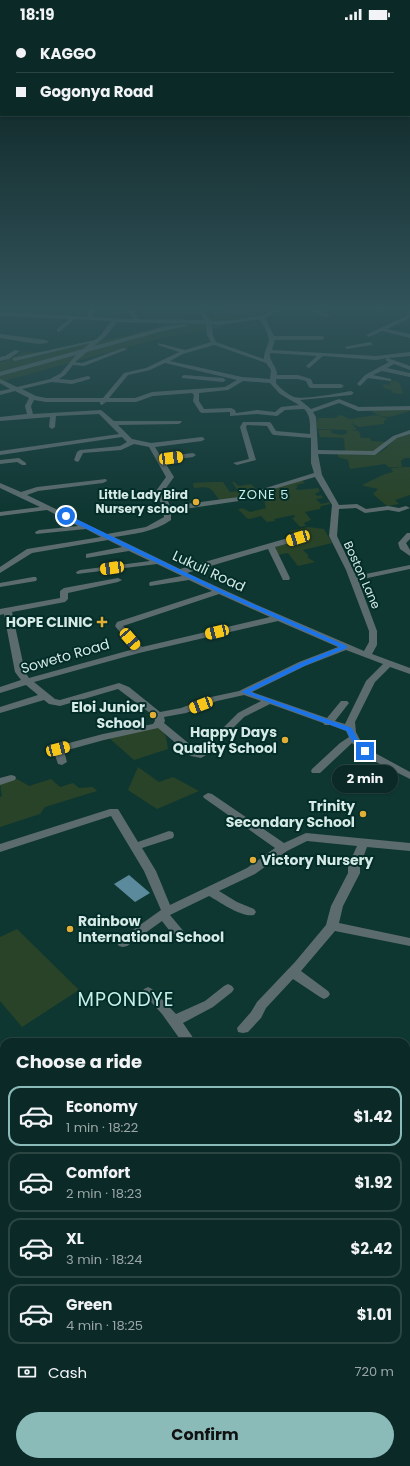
<!DOCTYPE html>
<meta charset="utf-8">
<style>
body{margin:0;font-family:Poppins,sans-serif;background:#14312e;color:#f1f3f6;height:100vh;display:flex;flex-direction:column;font-size:15px;white-space:nowrap}
*{box-sizing:border-box;margin:0}
p{font-size:13px;color:#9aa6a7}
.icon{flex:none;width:22px;height:22px;fill:none;stroke:currentColor;stroke-width:2;stroke-linecap:round;stroke-linejoin:round}
.map{position:relative;flex:1;overflow:hidden}
.sheet{position:absolute;left:0px;top:1010px;width:410px;height:428px;display:flex;flex-direction:column;background:#0b2926;border-radius:12px 12px 0 0;box-shadow:0 1px 3px #0004,0 0 0 1px #2b4543}
.sheet>*{flex:none}
.banner{position:absolute;left:0px;top:0px;width:410px;height:88px;box-shadow:0 1px 3px #0004,0 0 0 1px #2b4543;display:grid;align-content:center;height:88px;padding:0 16px;background:#0b2926}
.end{position:absolute;width:18px;height:18px;margin:-9px;border:5px solid #1a73e8;background:#fff;box-shadow:0 0 0 2px #fff}
.from{border-radius:50%}
.bubble{position:absolute;height:28px;border-radius:14px;background:#0b2926;box-shadow:0 1px 3px #0004,0 0 0 1px #2b4543;font-size:13px;font-weight:700;line-height:28px;text-align:center}
.car{position:absolute;width:12px;height:24px;margin:-12px -6px;border-radius:5px;box-shadow:0 0 3px 1px #0007;background:linear-gradient(#f5c518 24%,#345 0 40%,#f5c518 0 76%,#345 0 86%,#f5c518 0)}
.banner b{display:flex;align-items:center;gap:14px;height:38px;font-size:15px}
.banner b+b{border-top:1px solid #2b4543}
.banner i{width:10px;height:10px;background:#f1f3f6}
ul{padding:0;list-style:none}
li{display:flex;align-items:center;gap:12px;height:60px;margin:0 8px 6px;padding:0 8px;border:2px solid #2b4543;border-radius:12px}
li div{flex:1}
li b{display:block;font-size:15px}
li em{font-style:normal;font-weight:700}
li.selected{border-color:#8bbbb9}
li>.icon{width:36px;height:36px;stroke-width:1.5}
h2{padding:0 16px;font-size:18px;line-height:48px}
.pay{display:flex;align-items:center;gap:10px;height:44px;padding:0 16px;font-size:15px}
.pay p{margin-inline-start:auto}
.action{display:flex;gap:8px;margin-top:auto;padding:8px 16px}
.action a{flex:1;height:46px;border-radius:24px;background:#8bbbb9;color:#111;font-size:16px;font-weight:700;line-height:46px;text-align:center}
.status{display:flex;justify-content:space-between;align-items:center;height:28px;padding:0 20px;background:#0b2926;direction:ltr}
.status svg{height:11px;fill:currentColor}
.map>svg:first-child{display:block}
.green{fill:#294328}
.water{fill:#5b8a9c}
.lines{fill:none;stroke-linecap:round;stroke-linejoin:round}
.minor{fill:#5c6c6e;fill-rule:evenodd}
.route{fill:#1a73e8}
.poi-dot{fill:#e3ae35;stroke:#032d28;stroke-width:1.5}
.labels{text-anchor:middle;stroke-width:4;stroke-linejoin:round;paint-order:stroke}
.far-poi-label{font-size:12px;font-weight:bold;fill:#d5eae6;stroke:#032d28;text-anchor:end}
.far-street-label{font-size:12px;fill:#d5eae6;stroke:#032d28}
.far-quarter-label{font-size:13px;letter-spacing:1px;fill:#c4efe7;stroke:#032d28}
.street-label{font-size:14px;fill:#d5eae6;stroke:#032d28}
.poi-label{font-size:14px;font-weight:bold;fill:#d5eae6;stroke:#032d28;text-anchor:end}
.near-quarter-label{font-size:19px;letter-spacing:1px;fill:#c4efe7;stroke:#032d28}
</style>
<div class="status"><b>18:19</b><svg viewBox="0 0 49 12"><path d="M0 12V9h3v3zM5 12V6h3v6zM10 12V3h3v9zM15 12V0h3v12zM26 1h20v11H26zM47 4h2v5h-2z"/></svg></div>
<div class="map">
<svg width="410" height="1438" viewBox="0 0 410 1438">
<rect width="100%" height="100%" fill="#0f3732"/>
<path class="green" d="M236 280H281L216 301 158 311 0 354V334L5 333 24 323 44 325 157 300 159 295H204L212 292 210 288Z
M391 352 399 354 403 366 393 365 391 362 384 360 383 356 390 357Z
M369 381H410V383C392 388 385 394 369 381Z
M341 387 350 391 376 387 388 391 384 393V396L359 399 353 396 352 394V396L357 402 350 403H359L361 410H370L371 413 388 414 378 423 345 424 344 410 320 409 318 402H331L332 405 342 407 347 405V402L318 401C316 398 317 393 318 390H334Z
M410 406V430H405L401 433 402 439H389L385 436 350 441 348 432 338 429V426L375 427 385 421 396 410Z
M404 439H410V467L395 472 399 476 387 478 373 466 378 461C373 459 369 460 362 457L385 446 393 444 391 440Z
M302 452 305 455 296 457 298 459 295 460 298 462 318 460 320 463 315 466 317 468 321 467 323 470 316 471 321 476 329 474 330 476 321 478 320 481 305 484 311 492 304 495 306 498 300 499 292 490 295 489 294 487 274 491 275 493 267 494 261 488 249 491C244 489 244 485 238 482L242 480 250 484 266 480C263 473 267 469 264 463Z
M213 454H223L230 464 238 463 232 454H234L239 458 251 456 259 464 251 466V468L220 473C210 459 211 458 194 460L193 455Z
M308 499 324 501 332 515 303 522 309 528 307 529 315 534 298 538 288 525 278 527 274 517 298 509 289 503Z
M160 698 166 709 168 721 134 732 108 709Z
M138 739 159 754 173 749 199 763 157 781 128 762Z
M17 751 29 758 51 751 60 759 73 755 79 760 93 759 97 763 45 779 40 786 0 799V769L2 768 0 756Z
M17 901 79 962 22 999 0 973V909Z
M0 1089 4 1094V1338L2 1340 0 1339Z"/>
<path class="water" d="M129 847 150 865 135 874 114 856Z"/>
<g class="lines">
<path class="minor" d="M91 280H96L92 289 133 291 127 280H132L138 291 205 292 196 280H201L211 293C226 294 244 291 259 288 268 286 274 280 283 280L265 290 274 308H322L325 310 322 312H275L272 322 376 328 410 324V328L388 330 410 338V342L394 336 387 340 410 345V349L382 343 373 347 391 351V353L368 350 360 358 357 356 365 347 389 334 385 332 387 330 376 332 323 328 309 340 306 338 317 328 270 325C269 334 277 338 277 347H298L311 351 313 356H341L344 358 341 360H311L309 359 306 353 298 351H276V355C280 360 287 366 294 369 303 372 340 365 351 363L354 365 351 367 300 372 311 381 339 371 359 379 410 378V382L358 383 339 375 313 384 316 389 318 422 373 423 393 408 410 402V406L397 410 375 427 318 426 322 447 339 477 357 476 366 481 388 478 399 480 406 478 410 480 399 484 388 482 365 485 356 480 339 481 337 508 356 548 410 537V541L358 552 377 603V617L372 626 410 640V646L390 639 375 654 355 694 356 704 360 712 375 725 410 744V751L368 730 352 715 320 745H312L311 743 312 741 340 715 349 709 346 703 330 697H325L323 695 270 676 244 689 229 704H223L221 702 238 685 261 673 244 667 217 673 186 685 164 689 165 693 164 695 198 723 205 725 206 727 201 730 191 728 158 700 104 712 64 723 67 734 62 737 58 736 53 721 54 719 103 706 153 696 155 693 154 688 118 661 60 678 49 676 44 672 0 685V679L38 667 26 657 0 665V659L21 652 15 644 4 586 0 587V581L60 570V563L64 560 118 550 122 552 118 554 68 565V571L65 574 12 584 25 644 29 650 134 621 115 598 117 594 212 563 189 552 150 558 149 556 150 554 182 548 157 536 77 546 76 544 80 542 150 533 129 523 86 530V526L122 519 108 512 32 525 0 545V539L27 521 101 509 86 501 36 506 35 504 39 502 78 498 47 482 0 488V484L40 479 0 460V455L21 464 37 459 106 451 107 453 103 455 38 463 27 467 107 506 146 499 164 489 163 481 156 463 166 449 149 419 134 416 121 422 83 425 79 433 77 434 74 432 77 424 80 422 120 418 127 414 122 409 0 427V423L119 406 99 386 56 388 55 399 52 401 49 399 50 389 0 393V389L27 386 25 378 29 370 15 363 0 367V363L10 361 0 355V351L17 359 50 351 61 345 76 327 0 348V344L83 321 90 315 15 333 13 332V330L95 312 101 307 111 293 75 291 59 304 57 303V301L69 291 0 288V284L87 289ZM260 291C263 298 271 308 268 316 266 322 264 324 264 331L216 314 213 307 211 296 220 297ZM117 294 206 296 207 307 211 314 185 322 158 315V317L179 324 146 340 124 345 103 370H46L36 368 22 361 52 354 72 356 90 351V349L88 348 72 352 59 351 65 347 73 337 84 338 128 321 123 320 82 335 75 334 87 324 163 303 188 298 185 296 163 299 94 318 105 309ZM214 317 266 335 271 342 270 351 242 349 170 333 183 326ZM165 335 237 352 225 359 152 364 135 370H109L128 347 150 342ZM243 353 270 355 280 366 299 377 281 379 275 384 257 382 236 385 235 382 231 380 204 381 199 373V365L228 362ZM192 365 194 367 193 373 200 384 202 385 230 384V388L257 386 277 388 285 382 304 381C311 388 310 396 310 406L276 403 271 395 269 394H243L240 399 249 431 233 435 237 437 256 432 246 399 247 397 267 398 272 406 274 407 311 410V435L314 445 256 463 260 465 315 449 332 477 329 508 346 542 369 603V614L364 623 257 577 187 545 268 521 282 550 283 552H289L290 550 275 519 301 512V508H295L180 541 114 509C133 506 155 504 171 492V483L239 473 243 471 239 469 170 478 164 463 174 449 164 433 193 429 196 427 193 425 161 429 155 419 202 413 205 411 202 409 151 415 132 411 118 397 179 396 182 394 181 393H114L101 382 33 386 31 378 34 372 46 374H100V376L102 377 106 374H136L153 368ZM219 566 270 589 142 619 123 598ZM278 593 338 619 299 634 239 663 211 669 181 680 160 684 129 659 119 655 60 672 55 671 34 654 139 625ZM346 622 383 636 366 653 345 696 335 693 349 675 347 673H341L327 690 252 664 305 638Z
M306 280H314L331 288 326 289Z
M375 280H380L382 282 379 284Z
M410 283V289L408 291 387 301 410 306V310L382 303 369 309 366 307 404 289Z
M0 306 46 312 49 314C40 319 11 311 0 310Z
M370 314 373 316 372 317 347 321 344 319Z
M15 322 20 323 9 331 0 333V329L5 328Z
M184 347 223 350 226 352 223 354 182 350V348Z
M19 430 26 435V437H22L17 434 0 436V432Z
M407 505H410V511L406 515 410 522V528L400 521 398 515Z
M33 549H36L37 551 36 553 0 559V555Z
M11 747 15 748 16 750 15 752 0 757V750Z
M208 765 212 766 284 815 306 805 410 815V823L367 819 360 838V845L343 878 339 895 410 910V918L335 903 301 943 328 963 330 966 328 969 324 971 320 969 293 951 266 980 261 990 248 1004 243 1005 238 1004 237 1000 251 984 257 974 295 934 326 897 331 878 348 845V838L357 818 307 813 287 823 255 846 219 863 237 874 254 881 256 884 254 887C242 890 220 874 209 868L170 887 185 905 183 908C173 911 168 900 162 893L127 918 123 919 119 918 117 915 119 912 161 882 144 843 111 788 0 824V816L110 781H118L138 814 169 803 173 804 174 807 173 810 142 820 156 843 170 877 247 840 275 820 204 770 203 768Z
M228 956 232 958 234 961 232 964 213 979 183 995 196 1014H182L162 986 142 964 144 961 148 959 152 961 176 986 205 973 224 958Z
M410 1123V1146L406 1147V1124Z
M4 1343V1363L0 1364V1344Z"/>
</g>
<linearGradient id="sky" x2="0" y2="1"><stop stop-color="#081e1c"/><stop offset="0.58" stop-color="#31535a"/><stop offset="1" stop-color="#31535a" stop-opacity="0"/></linearGradient>
<rect width="410" height="482" fill="url(#sky)"/>
<path class="route" d="M64 487H68L222 562 347 618V620L304 638 250 664 352 700 357 710 368 723 367 725H362L350 710 347 703 241 664 300 635 340 619 218 564 64 490Z"/>
<g class="poi-dot">
<circle cx="196" cy="474" r="4"/>
<path d="M100 588h4v4h4v4h-4v4h-4v-4h-4v-4h4z"/>
<circle cx="153" cy="687" r="4"/>
<circle cx="285" cy="712" r="4"/>
<circle cx="363" cy="786" r="4"/>
<circle cx="253" cy="832" r="4"/>
<circle cx="70" cy="901" r="4"/>
</g>
<g class="labels">
<g class="far-poi-label">
<text x="188" y="471">Little Lady Bird<tspan x="188" dy="14">Nursery school</tspan></text>
</g>
<g class="far-street-label">
<text transform="translate(362 547) rotate(66)" y="4">Boston Lane</text>
</g>
<g class="far-quarter-label">
<text x="264" y="471">ZONE 5</text>
</g>
<g class="street-label">
<text transform="translate(209 543) rotate(25)" y="5">Lukuli Road</text>
<text transform="translate(65 628) rotate(-16)" y="5">Soweto Road</text>
</g>
<g class="poi-label">
<text x="93" y="599">HOPE CLINIC</text>
<text x="145" y="684">Eloi Junior<tspan x="145" dy="16">School</tspan></text>
<text x="277" y="709">Happy Days<tspan x="277" dy="16">Quality School</tspan></text>
<text x="355" y="783">Trinity<tspan x="355" dy="16">Secondary School</tspan></text>
<text x="261" y="837" text-anchor="start">Victory Nursery</text>
<text x="78" y="898" text-anchor="start">Rainbow<tspan x="78" dy="16">International School</tspan></text>
</g>
<g class="near-quarter-label">
<text x="126" y="978">MPONDYE</text>
</g>
</g>
</svg>
<i class="end from" style="left:66px;top:488px"></i>
<i class="end" style="left:365px;top:723px"></i>
<div class="bubble" style="left:332px;top:737px;width:66px">2 min</div>
<i class="car" style="left:171px;top:430px;rotate:83deg"></i>
<i class="car" style="left:298px;top:510px;rotate:253deg"></i>
<i class="car" style="left:112px;top:540px;rotate:262deg"></i>
<i class="car" style="left:217px;top:604px;rotate:257deg"></i>
<i class="car" style="left:130px;top:611px;rotate:139deg"></i>
<i class="car" style="left:201px;top:677px;rotate:249deg"></i>
<i class="car" style="left:58px;top:721px;rotate:75deg"></i>
<div class="banner">
<b><i class="from"></i>KAGGO</b>
<b><i></i>Gogonya Road</b>
</div>
<section class="sheet">
<h2>Choose a ride</h2>
<ul>
<li class="selected"><svg class="icon" aria-label="car" viewBox="0 0 24 24"><path d="M5 17H2v-5l4-1 3-4h7l3 4 3 1v5h-3M9 17h6M6 11h13"/><circle cx="7" cy="17" r="2"/><circle cx="17" cy="17" r="2"/></svg><div><b>Economy</b><p>1 min · 18:22</p></div><em>$1.42</em></li>
<li><svg class="icon" aria-label="car" viewBox="0 0 24 24"><path d="M5 17H2v-5l4-1 3-4h7l3 4 3 1v5h-3M9 17h6M6 11h13"/><circle cx="7" cy="17" r="2"/><circle cx="17" cy="17" r="2"/></svg><div><b>Comfort</b><p>2 min · 18:23</p></div><em>$1.92</em></li>
<li><svg class="icon" aria-label="car" viewBox="0 0 24 24"><path d="M5 17H2v-5l4-1 3-4h7l3 4 3 1v5h-3M9 17h6M6 11h13"/><circle cx="7" cy="17" r="2"/><circle cx="17" cy="17" r="2"/></svg><div><b>XL</b><p>3 min · 18:24</p></div><em>$2.42</em></li>
<li><svg class="icon" aria-label="car" viewBox="0 0 24 24"><path d="M5 17H2v-5l4-1 3-4h7l3 4 3 1v5h-3M9 17h6M6 11h13"/><circle cx="7" cy="17" r="2"/><circle cx="17" cy="17" r="2"/></svg><div><b>Green</b><p>4 min · 18:25</p></div><em>$1.01</em></li>
</ul>
<div class="pay"><svg class="icon" aria-label="cash" viewBox="0 0 24 24"><path d="M3 7h18v10H3z"/><circle cx="12" cy="12" r="2"/></svg>Cash<p>720 m</p></div>
<div class="action"><a>Confirm</a></div>
</section>
</div>
